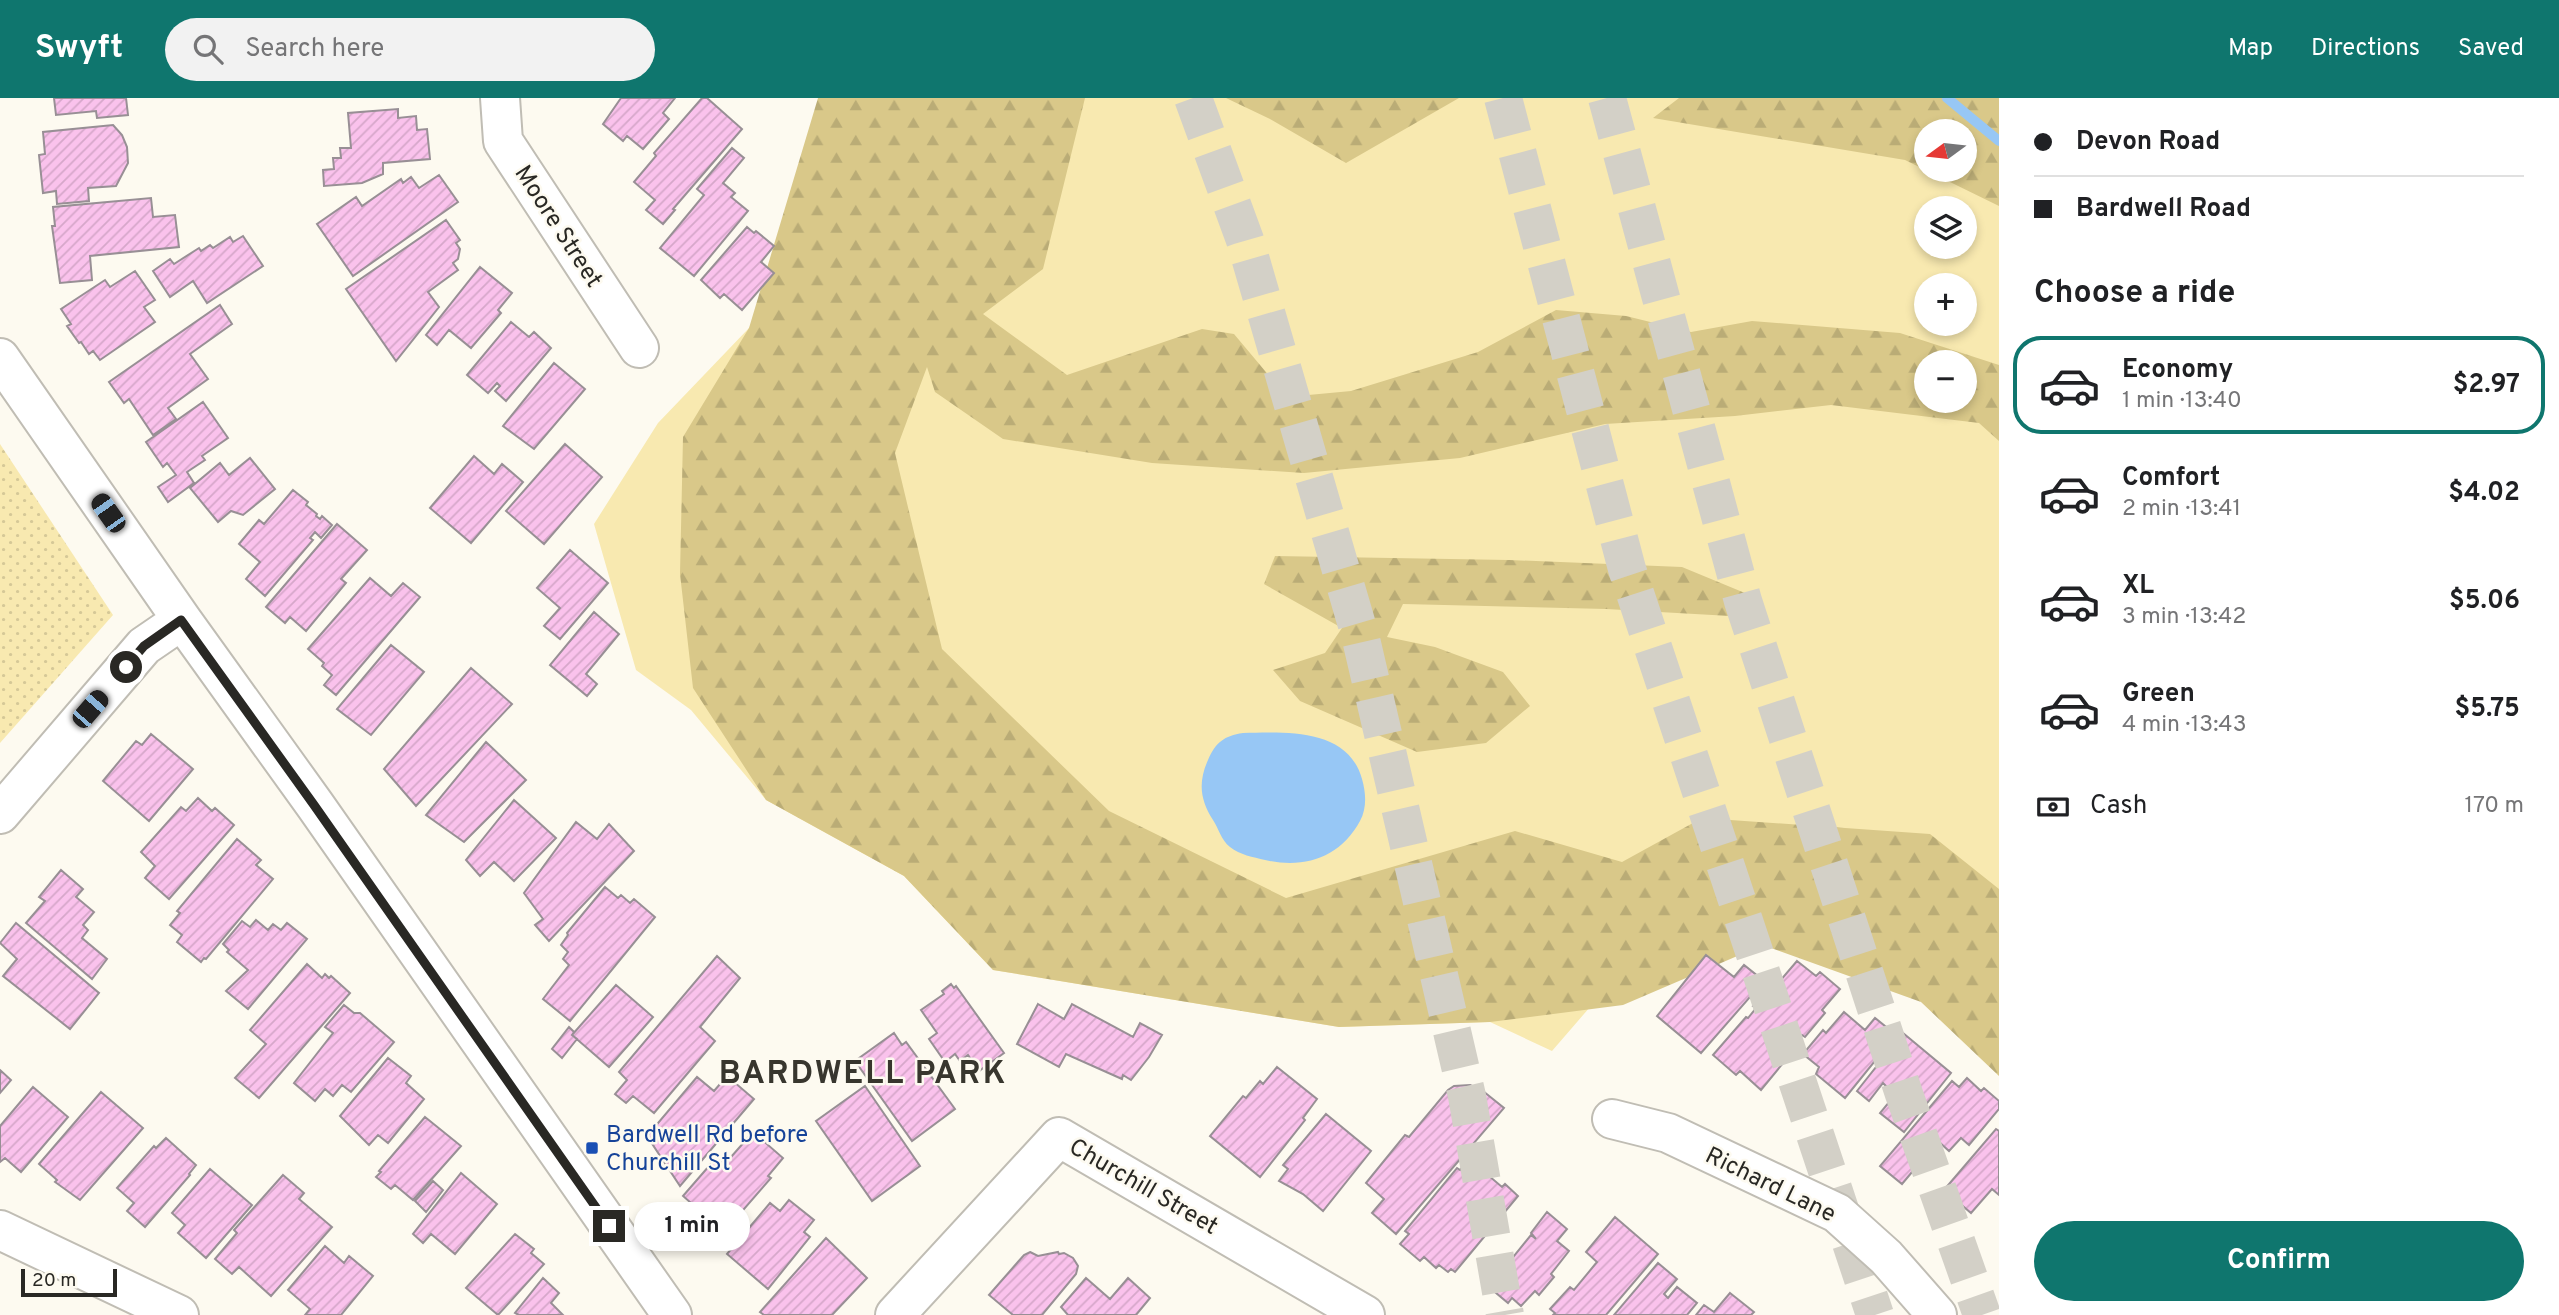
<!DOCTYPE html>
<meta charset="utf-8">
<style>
body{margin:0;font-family:Overpass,sans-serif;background:#f2f2f2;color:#202124;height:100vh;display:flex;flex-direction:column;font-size:26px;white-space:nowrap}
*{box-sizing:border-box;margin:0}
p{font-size:23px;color:#757577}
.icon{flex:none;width:38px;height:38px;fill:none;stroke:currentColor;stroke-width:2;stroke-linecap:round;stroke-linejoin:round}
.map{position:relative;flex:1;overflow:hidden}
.side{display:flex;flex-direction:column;background:#fff;width:560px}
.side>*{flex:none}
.top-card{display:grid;align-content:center;height:154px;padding:0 35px;background:#fff}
.needle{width:46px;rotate:255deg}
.controls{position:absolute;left:1914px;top:21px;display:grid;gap:14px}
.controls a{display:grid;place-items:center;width:63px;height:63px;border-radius:50%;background:#fff;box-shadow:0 4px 10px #0003;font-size:35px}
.scale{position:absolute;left:21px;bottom:18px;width:96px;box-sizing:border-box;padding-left:7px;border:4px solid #292824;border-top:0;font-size:19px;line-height:24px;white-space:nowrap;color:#292824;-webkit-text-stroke:5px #fdfaf0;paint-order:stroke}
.end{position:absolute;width:32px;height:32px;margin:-16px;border:9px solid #292824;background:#fff;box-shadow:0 0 0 4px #fff}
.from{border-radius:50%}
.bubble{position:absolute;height:49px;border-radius:24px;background:#fff;box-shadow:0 4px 10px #0003;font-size:23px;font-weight:700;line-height:49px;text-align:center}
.car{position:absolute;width:21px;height:42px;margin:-21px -10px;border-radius:9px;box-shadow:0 0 5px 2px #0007;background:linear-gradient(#222 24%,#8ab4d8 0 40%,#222 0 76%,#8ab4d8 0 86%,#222 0)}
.top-card b{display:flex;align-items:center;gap:24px;height:66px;font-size:26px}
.top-card b+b{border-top:2px solid #e0e0e0}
.top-card i{width:18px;height:18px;background:#202124}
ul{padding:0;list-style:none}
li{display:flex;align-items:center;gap:21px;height:98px;margin:0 14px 10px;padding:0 21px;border:4px solid transparent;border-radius:28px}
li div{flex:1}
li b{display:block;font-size:26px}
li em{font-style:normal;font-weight:700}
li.selected{border-color:#0f766e}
li>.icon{width:63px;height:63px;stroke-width:1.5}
h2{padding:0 35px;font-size:32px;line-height:84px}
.pay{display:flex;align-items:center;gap:18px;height:77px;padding:0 35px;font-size:26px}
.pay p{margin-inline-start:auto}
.action{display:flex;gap:14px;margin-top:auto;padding:14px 35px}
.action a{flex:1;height:80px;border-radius:42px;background:#0f766e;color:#fff;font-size:28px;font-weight:700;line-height:80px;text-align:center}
header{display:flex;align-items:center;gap:42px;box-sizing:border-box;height:98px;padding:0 35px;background:#0f766e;color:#fff}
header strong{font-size:33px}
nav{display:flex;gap:38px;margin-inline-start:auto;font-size:24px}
.search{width:490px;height:63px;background:#f2f2f2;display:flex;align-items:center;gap:18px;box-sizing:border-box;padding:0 24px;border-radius:38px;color:#757577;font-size:26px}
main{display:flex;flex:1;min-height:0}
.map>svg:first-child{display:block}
.grass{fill:#f8e9b0;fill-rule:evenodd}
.forest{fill:url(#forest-firs);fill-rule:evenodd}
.park{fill:url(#park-dots)}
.water{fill:#97c7f5}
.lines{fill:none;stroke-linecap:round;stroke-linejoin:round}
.stream{stroke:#97c7f5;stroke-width:10}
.building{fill:url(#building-hatch);stroke:#988f95;stroke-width:2}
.highway-tunnel{stroke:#d3d0c7;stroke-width:38;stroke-dasharray:38 19;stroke-linecap:butt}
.minor-casing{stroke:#c0bdb4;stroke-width:42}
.minor{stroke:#fff;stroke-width:38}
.route{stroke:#292824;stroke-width:9}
.transit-dot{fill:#1a4fb4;stroke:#fdfaf0;stroke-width:2.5}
.labels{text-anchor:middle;stroke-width:5;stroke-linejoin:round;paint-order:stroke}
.street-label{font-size:24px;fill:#292824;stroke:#fdfaf0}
.transit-label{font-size:24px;fill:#164399;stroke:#fdfaf0;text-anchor:start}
.district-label{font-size:32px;font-weight:bold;letter-spacing:2px;fill:#38362e;stroke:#fdfaf0}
</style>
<header>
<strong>Swyft</strong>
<div class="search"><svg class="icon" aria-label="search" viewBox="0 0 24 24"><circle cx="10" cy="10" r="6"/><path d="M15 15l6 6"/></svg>Search here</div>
<nav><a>Map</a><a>Directions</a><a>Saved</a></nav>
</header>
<main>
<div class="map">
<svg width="1999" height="1217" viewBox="0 0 1999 1217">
<defs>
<pattern id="forest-firs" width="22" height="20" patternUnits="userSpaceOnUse" patternTransform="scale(1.75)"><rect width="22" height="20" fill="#d9c889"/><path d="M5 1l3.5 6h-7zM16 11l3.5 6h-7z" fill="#baac76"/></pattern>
<pattern id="park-dots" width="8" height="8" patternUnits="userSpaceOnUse" patternTransform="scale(1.75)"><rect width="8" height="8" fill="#f8e9b0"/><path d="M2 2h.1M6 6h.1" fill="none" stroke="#d5c897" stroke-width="1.8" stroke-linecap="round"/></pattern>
<pattern id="building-hatch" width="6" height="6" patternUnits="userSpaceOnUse" patternTransform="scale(1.75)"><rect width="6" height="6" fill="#fac2ec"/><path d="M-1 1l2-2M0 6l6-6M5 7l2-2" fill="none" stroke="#d6a7ca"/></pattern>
</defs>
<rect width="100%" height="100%" fill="#fdfaf0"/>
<path class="grass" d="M892 0H1999V819L1737 739 1552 953 1490 924 1339 929 993 872 904 778 766 702 691 612 636 572 594 426 658 325 749 230ZM1927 33H1965V72H1927ZM1927 110H1965V149H1927ZM1927 187H1965V226H1927ZM1927 264H1965V303H1927Z"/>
<path class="forest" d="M818 0H1085L1043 171 983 216 1067 277 1202 231 1234 236 1287 299 1351 293 1478 254 1556 212 1626 218 1691 234 1752 223 1900 235 1999 267V343L1979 325 1831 307 1735 318 1605 326 1460 360 1304 375 1152 365 1003 341 935 294 927 269 895 355 942 551 1109 713 1286 800 1515 733 1622 764 1702 720 1930 736 1999 791V978L1921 904 1763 847 1623 907 1490 924 1339 929 993 872 904 778 766 702 693 590 680 476 683 339 749 230ZM1927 264H1965V303H1927Z
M1226 0H1459L1346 65 1270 21Z
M1679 0H1999V108L1905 62 1653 20ZM1965 33V72H1927V33Z
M1275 458 1509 462 1682 469 1757 500 1748 519 1606 511 1403 506 1387 539 1435 549 1503 574 1530 608 1486 645 1417 654 1300 603 1273 572 1325 555 1342 530 1264 486Z"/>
<path class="park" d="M0 346 113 517 0 645Z"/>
<path class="water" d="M1243 635C1286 634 1348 630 1362 681 1366 695 1367 710 1360 723 1340 760 1304 771 1265 762 1253 759 1240 757 1230 749 1221 742 1219 731 1213 722 1200 702 1198 684 1208 662 1216 644 1224 638 1243 635Z"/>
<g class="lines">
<path class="stream" d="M1947 0 1999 43"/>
</g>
<path class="building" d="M54 0H126L128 17 97 20 96 13 56 17Z
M621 0H675L663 15 669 21 643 51 627 38 623 43 603 26Z
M702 0H707L742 31 673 111 675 112 663 126 646 112 655 102 634 84 656 58 654 55Z
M398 11V20L416 18 417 32 427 31 430 61 383 65V76L362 85 324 88 323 72 334 71 333 60H341L340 50H351L348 15Z
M113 27 122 37 127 49 128 65 116 88 88 90 89 103 57 106 56 93 43 95 39 57 45 56 43 34Z
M732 50 744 60 723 85 735 95 731 99 748 113 694 178 660 150 704 97 697 91Z
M439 77 458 104 353 178 317 126 356 99 362 108 401 81 403 85 411 79 419 90Z
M151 100 153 119 175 117 179 149 90 158 92 182 60 185 52 128H55L53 109Z
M446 122 460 142 456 145 460 151 458 161 453 165 458 172 428 194 439 209 396 263 346 191Z
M747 129 754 135 756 133 774 148 761 164 774 175 742 212 724 196 720 200 701 182Z
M243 138 263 168 207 205 193 183 170 199 153 173 170 161 174 166 199 150 201 153 210 147 213 150 230 139 233 144Z
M480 169 512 195 498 212 501 215 471 250 449 232 437 247 426 237Z
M135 173 155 202 144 209 155 224 100 262 93 253 89 256 81 244 79 245 67 228 71 226 61 211 105 182 110 189Z
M220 207 232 226 190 256 208 281 168 310 176 321 153 337 129 301 124 305 109 284Z
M511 224 529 239 534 234 551 250 506 303 495 293 500 288 497 285 488 295 467 277Z
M554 265 585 291 534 351 503 328Z
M203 304 228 340 202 358 205 362 187 374 194 385 168 404 158 389 176 377 167 365 163 369 146 344Z
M565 346 602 379 544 446 506 413Z
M474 358 494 376 502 366 523 384 471 445 430 410Z
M250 360 275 391 243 417 231 413 218 424 190 390 220 365 229 377Z
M293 392 308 404 306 407 317 416 316 418 320 421 322 418 332 427 321 440 315 434 310 440 313 442 265 498 246 481 260 464 239 446 259 422 264 426Z
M337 426 367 452 341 481 346 485 306 533 290 519 285 525 266 509Z
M570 452 608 485 560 541 544 528 560 510 537 490Z
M370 480 391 498 403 485 420 499 336 597 324 587 332 577 322 568 324 565 308 551Z
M594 514 619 536 586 576 597 586 587 598 550 567Z
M391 547 424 574 371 637 337 611Z
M471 570 512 606 416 708 384 671Z
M151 636 193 671 149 723 103 683 136 643 142 647Z
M486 644 526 682 464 744 426 717Z
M198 700 212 713 215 710 234 727 169 801 145 780 155 768 141 754 181 709 186 713Z
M514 702 556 740 514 783 494 764 480 778 466 762Z
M576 724 597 741 609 726 634 753 549 843 535 827 543 821 524 795Z
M237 741 261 762 256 767 273 781 206 861 204 860 201 864 177 844 182 837 170 827 180 815 177 813Z
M61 772 83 791 76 799 94 814 83 827 88 832 82 840 107 861 92 881 26 825 45 803 39 799Z
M605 789 618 800 621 797 630 805 634 801 655 819 570 923 543 901 569 867 563 861 568 854 561 847 568 837 567 835Z
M256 822 268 832 273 826 281 832 287 825 307 841 248 911 226 893 248 872 227 854 229 852 223 846 242 823 250 829Z
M16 825 99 895 70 931 3 878 17 861 0 845Z
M1706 857 1734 879 1744 867 1764 883 1701 955 1657 918Z
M717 858 740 880 700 929 715 943 654 1015 633 998 626 1005 615 996 627 982 619 974Z
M1797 863 1816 878 1820 874 1840 891 1822 912 1825 915 1805 939 1802 937 1791 951 1793 953 1761 992 1740 973 1736 977 1713 957 1746 919 1748 920 1756 910 1753 908 1776 880 1780 883Z
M307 866 322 880 325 876 329 880 331 878 350 895 259 1000 235 980 266 946 250 932Z
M951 886 954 890 956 888 1004 955 979 973 968 957 960 963 955 956 945 964 929 941 937 935 921 912 944 896 942 893Z
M616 887 653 919 609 969 572 937Z
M1038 906 1064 921 1072 906 1133 939 1140 925 1162 937 1149 959 1131 982 1123 977 1122 981 1066 956 1059 969 1017 946Z
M344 907 354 915H360L394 944 351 994 342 987 333 998 325 991 315 1003 294 985 333 935 325 929Z
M1844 914 1865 932 1875 920 1896 937 1845 1000 1816 976 1819 969 1803 956 1823 932 1826 935Z
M569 929 574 934 572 937 577 941 562 960 552 951Z
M894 935 902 947 906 944 955 1011 912 1043 855 963Z
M1903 935 1951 975 1904 1034 1880 1015 1895 997 1883 985 1869 1003 1857 993Z
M388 960 411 978 406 985 424 1001 388 1045 378 1037 369 1047 340 1018Z
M1277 969 1317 1001 1303 1020 1305 1022 1260 1079 1210 1038 1243 998 1246 1000 1260 983 1263 986Z
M0 972 11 982 0 995Z
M727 978 754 1001 680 1088 647 1038 697 979 714 993Z
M1967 980 1981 993 1984 990 1999 1003V1011L1969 1047 1961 1040 1949 1053 1938 1043 1902 1086 1880 1068 1952 983 1959 989Z
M1470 987 1483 993 1504 1010 1396 1136 1372 1115 1384 1101 1366 1085 1405 1037 1409 1039 1448 992 1454 988Z
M865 988 920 1068 872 1103 816 1023Z
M33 989 68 1019 21 1074 5 1060 0 1064V1028Z
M101 994 143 1030 80 1102 55 1084 57 1082 39 1066Z
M1326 1016 1371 1053 1323 1113 1303 1096 1279 1083 1288 1071 1283 1067Z
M425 1019 461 1048 413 1102 395 1087 391 1091 376 1079 381 1074 379 1073Z
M1996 1031 1999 1033V1097L1992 1091 1971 1115 1944 1092Z
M753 1034 783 1060 768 1078 771 1080 724 1134 683 1098 716 1060 724 1067Z
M166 1040 196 1067 189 1076 190 1077 145 1129 127 1113 134 1105 117 1090 154 1048 156 1050Z
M1469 1061 1502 1089 1505 1086 1518 1098 1455 1174 1451 1171 1448 1174 1439 1167 1436 1170 1424 1159 1420 1163 1400 1146 1409 1136 1405 1133 1457 1070 1460 1072Z
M210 1071 252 1107 206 1160 178 1135 185 1127 172 1115Z
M461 1075 497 1106 455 1156 431 1136 423 1145 413 1136Z
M283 1077 304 1095 299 1101 332 1129 271 1198 239 1169 232 1176 215 1161 237 1135 234 1132Z
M433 1083 443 1092 426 1114 415 1103Z
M789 1102 814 1122 804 1134 810 1139 768 1191 727 1156 770 1105 780 1113Z
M1547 1114 1567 1131 1557 1143 1569 1153 1551 1176 1554 1179 1539 1197 1535 1193 1521 1208 1512 1200 1508 1205 1489 1189 1531 1137 1536 1141 1531 1135Z
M1615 1119 1658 1156 1606 1217H1553L1555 1215 1550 1211 1570 1189 1574 1192 1597 1164 1586 1154Z
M515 1136 534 1151 531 1155 544 1166 498 1217 466 1190Z
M826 1140 867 1180 832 1217H764L760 1214Z
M325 1148 344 1165 349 1158 373 1178 341 1217H305L310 1211 288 1192Z
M1030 1154 1038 1158 1058 1154 1059 1156 1064 1155 1073 1160 1078 1168 1076 1176 1042 1217H1013L989 1197 1024 1157Z
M1658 1165 1677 1181 1664 1196 1668 1200 1677 1189 1697 1205 1687 1217H1614Z
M543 1180 559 1195 551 1205 563 1217H519L515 1215Z
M1086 1180 1110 1201 1128 1180 1150 1200 1136 1217H1068L1061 1209Z
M1730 1195 1754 1214 1751 1217H1696L1704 1207 1714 1214Z"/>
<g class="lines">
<path class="highway-tunnel" d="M1193 0 1245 142 1361 541 1467 998 1505 1217
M1503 0 1627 471 1875 1217
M1607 0 1743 503 1904 996 1982 1217"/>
<g class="minor-casing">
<path id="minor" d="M500 0 503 43 639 250
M0 260 182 522 315 707 672 1217
M0 716 144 548 182 522
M1612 1021 1668 1035 1837 1115 1886 1159 1937 1217
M0 1132 179 1217
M895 1217 1059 1039 1365 1217"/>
</g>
<use href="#minor" class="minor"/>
</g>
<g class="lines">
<path class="route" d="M126 569 144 548 181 522 314 707 609 1128"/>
</g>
<rect class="transit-dot" x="585" y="1043" width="14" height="14" rx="3.5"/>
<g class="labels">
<g class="street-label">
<text transform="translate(559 128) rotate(57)" y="8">Moore Street</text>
<text transform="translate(1771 1086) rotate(26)" y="8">Richard Lane</text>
<text transform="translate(1144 1088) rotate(30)" y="8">Churchill Street</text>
</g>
<g class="transit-label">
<text x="606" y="1044">Bardwell Rd before<tspan x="606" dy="28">Churchill St</tspan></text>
</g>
<g class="district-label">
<text x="863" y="985">BARDWELL PARK</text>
</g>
</g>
</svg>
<div class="controls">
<a><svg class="needle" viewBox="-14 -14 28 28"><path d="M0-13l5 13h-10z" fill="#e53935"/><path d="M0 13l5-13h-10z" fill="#757577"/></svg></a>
<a><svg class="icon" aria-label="layers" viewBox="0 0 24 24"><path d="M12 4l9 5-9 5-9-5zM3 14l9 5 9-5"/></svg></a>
<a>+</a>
<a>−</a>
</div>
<div class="scale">20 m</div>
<i class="end from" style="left:126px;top:569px"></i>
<i class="end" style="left:609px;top:1128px"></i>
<div class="bubble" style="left:634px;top:1104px;width:116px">1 min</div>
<i class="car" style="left:108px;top:415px;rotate:325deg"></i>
<i class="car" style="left:90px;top:611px;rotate:41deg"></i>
</div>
<section class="side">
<div class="top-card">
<b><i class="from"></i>Devon Road</b>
<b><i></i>Bardwell Road</b>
</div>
<h2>Choose a ride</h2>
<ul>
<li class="selected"><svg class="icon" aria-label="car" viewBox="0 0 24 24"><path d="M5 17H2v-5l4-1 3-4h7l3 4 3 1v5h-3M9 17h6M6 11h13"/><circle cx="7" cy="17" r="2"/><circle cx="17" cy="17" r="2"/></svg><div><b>Economy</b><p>1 min · 13:40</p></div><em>$2.97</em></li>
<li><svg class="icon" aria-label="car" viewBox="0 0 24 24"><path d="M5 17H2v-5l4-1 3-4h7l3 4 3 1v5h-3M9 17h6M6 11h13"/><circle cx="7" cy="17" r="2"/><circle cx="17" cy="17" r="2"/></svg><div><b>Comfort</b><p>2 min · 13:41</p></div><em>$4.02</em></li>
<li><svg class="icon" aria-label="car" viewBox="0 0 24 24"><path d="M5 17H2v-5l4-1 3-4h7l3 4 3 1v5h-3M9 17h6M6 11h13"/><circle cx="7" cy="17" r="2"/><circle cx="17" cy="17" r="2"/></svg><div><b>XL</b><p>3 min · 13:42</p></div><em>$5.06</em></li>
<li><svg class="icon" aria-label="car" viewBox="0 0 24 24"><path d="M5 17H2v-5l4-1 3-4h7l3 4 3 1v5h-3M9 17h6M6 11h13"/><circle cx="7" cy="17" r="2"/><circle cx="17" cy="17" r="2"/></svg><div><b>Green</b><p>4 min · 13:43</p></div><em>$5.75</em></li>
</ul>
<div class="pay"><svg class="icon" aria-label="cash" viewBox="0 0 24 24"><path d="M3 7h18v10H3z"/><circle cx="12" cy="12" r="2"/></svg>Cash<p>170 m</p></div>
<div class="action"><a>Confirm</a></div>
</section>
</main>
